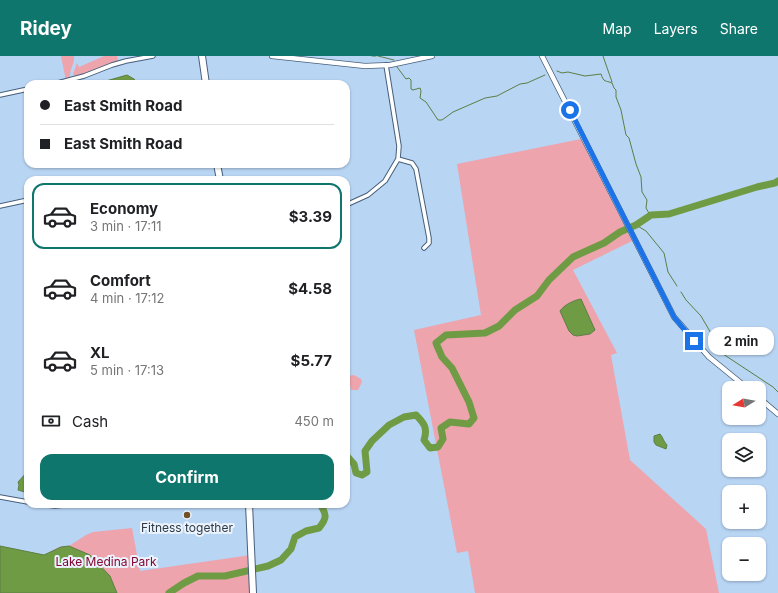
<!DOCTYPE html>
<meta charset="utf-8">
<style>
body{margin:0;font-family:Inter,sans-serif;background:#f6f6f6;color:#202124;height:100vh;display:flex;flex-direction:column;font-size:15px;white-space:nowrap}
*{box-sizing:border-box;margin:0}
p{font-size:13px;color:#757577}
.icon{flex:none;width:22px;height:22px;fill:none;stroke:currentColor;stroke-width:2;stroke-linecap:round;stroke-linejoin:round}
.map{position:relative;flex:1;overflow:hidden}
.drawer{position:absolute;left:24px;top:120px;width:326px;height:332px;display:flex;flex-direction:column;background:#fff;border-radius:12px;box-shadow:0 1px 3px #0004}
.drawer>*{flex:none}
.guide{position:absolute;left:24px;top:24px;width:326px;height:88px;border-radius:12px;box-shadow:0 1px 3px #0004;display:grid;align-content:center;height:88px;padding:0 16px;background:#fff}
.needle{width:26px;rotate:259deg}
.fabs{position:absolute;left:722px;top:325px;display:grid;gap:8px}
.fabs a{display:grid;place-items:center;width:44px;height:44px;border-radius:8px;background:#fff;box-shadow:0 1px 3px #0004;font-size:20px}
.end{position:absolute;width:18px;height:18px;margin:-9px;border:5px solid #1a73e8;background:#fff;box-shadow:0 0 0 2px #fff}
.from{border-radius:50%}
.bubble{position:absolute;height:28px;border-radius:12px;background:#fff;box-shadow:0 1px 3px #0004;font-size:13px;font-weight:700;line-height:28px;text-align:center}
.guide b{display:flex;align-items:center;gap:14px;height:38px;font-size:15px}
.guide b+b{border-top:1px solid #e0e0e0}
.guide i{width:10px;height:10px;background:#202124}
ul{padding:7px 0 0;list-style:none}
li{display:flex;align-items:center;gap:12px;height:66px;margin:0 8px 6px;padding:0 8px;border:2px solid transparent;border-radius:12px}
li div{flex:1}
li b{display:block;font-size:15px}
li em{font-style:normal;font-weight:700}
li.on{border-color:#0f766e}
li>.icon{width:36px;height:36px;stroke-width:1.5}
.pay{display:flex;align-items:center;gap:10px;height:44px;padding:0 16px;font-size:15px}
.pay p{margin-inline-start:auto}
.action{display:flex;gap:8px;margin-top:auto;padding:8px 16px}
.action a{flex:1;height:46px;border-radius:12px;background:#0f766e;color:#fff;font-size:16px;font-weight:700;line-height:46px;text-align:center}
header{display:flex;align-items:center;gap:24px;box-sizing:border-box;height:56px;padding:0 20px;background:#0f766e;color:#fff}
header strong{font-size:19px}
nav{display:flex;gap:22px;margin-inline-start:auto;font-size:14px}
.map>svg:first-child{display:block}
.green{fill:#eda4ad}
.water{fill:#709b45;stroke:#5c7e45}
.lines{fill:none;stroke-linecap:round;stroke-linejoin:round}
.stream{stroke:#5c7e45;stroke-width:1}
.river{stroke:#709b45;stroke-width:7}
.minor-casing{stroke:#465f7a;stroke-width:5.5}
.tertiary-casing{stroke:#465f7a;stroke-width:6}
.trunk-casing{stroke:#465f7a;stroke-width:8}
.minor{stroke:#fff;stroke-width:3.5}
.tertiary{stroke:#fff;stroke-width:4.5}
.trunk{stroke:#fff;stroke-width:6}
.route{stroke:#1a73e8;stroke-width:5}
.poi-dot{fill:#705026;stroke:#ebf3fd;stroke-width:1.5}
.labels{text-anchor:middle;stroke-width:4;stroke-linejoin:round;paint-order:stroke}
.poi-label{font-size:12px;fill:#2e3a46;stroke:#ebf3fd}
.park-label{font-size:12px;fill:#860732;stroke:#ebf3fd}
</style>
<header>
<strong>Ridey</strong>
<nav><a>Map</a><a>Layers</a><a>Share</a></nav>
</header>
<div class="map">
<svg width="778" height="537" viewBox="0 0 778 537">
<rect width="100%" height="100%" fill="#b8d5f4"/>
<path class="green" d="M61 0H74C75 7 69 14 70 23L66 25Z
M104 0H117L118 5 75 22 73 18 77 7 79 11Z
M581 83 632 185 573 214 617 297 611 299 630 404 706 473 719 537H475L468 495 457 497 414 274 481 259 457 108Z
M354 319 361 323 362 326 358 334H351L348 320Z
M132 472 140 515 251 499 253 537H0V490L45 499 59 491 69 490 86 479 93 476Z"/>
<path class="water" d="M127 19 134 23 138 28H107L106 27V25Z
M581 243 595 274 590 278 577 280 573 279 569 275 560 255C564 249 574 244 581 243Z
M660 378C663 381 663 385 667 389L666 393 656 389 654 386V380Z
M28 415V437L18 434 19 429 18 426Z
M0 490 44 499 61 491 69 490 90 499 110 520 117 537H0Z"/>
<g class="lines">
<path class="stream" d="M372 0H376
M378 0 394 4
M603 0 612 26
M397 11 406 23 409 22 411 24V33L413 34 420 32 421 35 420 42 426 46 438 64H442L453 56 485 42 497 40 520 28 527 27 545 19
M557 15 562 17 568 16 585 20 601 18C604 27 605 24 612 27L614 32 616 34V41L621 54 626 79 629 82 636 108 641 121 642 136 647 144 646 152 650 159
M636 169 646 175 664 197 668 216 677 230
M681 236 686 244 701 260 723 298 773 331 778 336"/>
<path class="river" d="M346 399 354 408 356 417 362 419 367 416 365 395 372 385 389 369 404 361 416 359C424 367 428 372 424 384L430 392 438 391 443 383 441 372 450 366 469 368 474 362 469 346 452 312 442 301 436 287 446 279 485 277 499 270 515 254 537 240 549 224 573 201 604 187 620 176 636 169 651 159 669 158 757 131 775 127 778 125
M169 537 184 527 198 520H225L268 510 281 504 291 493 295 481 306 475 319 472C327 462 327 459 320 448"/>
<g class="minor-casing">
<path id="minor" d="M54 28 84 20 112 9 126 5 153 0
M0 39 28 33
M398 103 412 107 416 113 429 182V187L424 192
M346 149 368 139 385 125 398 103 399 90 386 9
M0 150 28 144
M0 441 28 446
M38 448 55 450 73 448"/>
</g>
<g class="tertiary-casing">
<path id="tertiary" d="M272 0 365 10 390 9 432 0
M542 0 674 261 709 301 747 332
M759 342 778 358"/>
</g>
<g class="trunk-casing">
<path id="trunk" d="M202 0 206 28
M217 108 220 124
M249 448 253 537"/>
</g>
<use href="#minor" class="minor"/>
<use href="#tertiary" class="tertiary"/>
<use href="#trunk" class="trunk"/>
</g>
<g class="lines">
<path class="route" d="M570 54 674 261 694 285"/>
</g>
<circle class="poi-dot" cx="187" cy="459" r="4"/>
<g class="labels">
<g class="poi-label">
<text x="187" y="476">Fitness together</text>
</g>
<g class="park-label">
<text x="106" y="510">Lake Medina Park</text>
</g>
</g>
</svg>
<div class="fabs">
<a><svg class="needle" viewBox="-14 -14 28 28"><path d="M0-13l5 13h-10z" fill="#e53935"/><path d="M0 13l5-13h-10z" fill="#757577"/></svg></a>
<a><svg class="icon" aria-label="layers" viewBox="0 0 24 24"><path d="M12 4l9 5-9 5-9-5zM3 14l9 5 9-5"/></svg></a>
<a>+</a>
<a>−</a>
</div>
<i class="end from" style="left:570px;top:54px"></i>
<i class="end" style="left:694px;top:285px"></i>
<div class="bubble" style="left:708px;top:271px;width:66px">2 min</div>
<div class="guide">
<b><i class="from"></i>East Smith Road</b>
<b><i></i>East Smith Road</b>
</div>
<section class="drawer">
<ul>
<li class="on"><svg class="icon" aria-label="car" viewBox="0 0 24 24"><path d="M5 17H2v-5l4-1 3-4h7l3 4 3 1v5h-3M9 17h6M6 11h13"/><circle cx="7" cy="17" r="2"/><circle cx="17" cy="17" r="2"/></svg><div><b>Economy</b><p>3 min · 17:11</p></div><em>$3.39</em></li>
<li><svg class="icon" aria-label="car" viewBox="0 0 24 24"><path d="M5 17H2v-5l4-1 3-4h7l3 4 3 1v5h-3M9 17h6M6 11h13"/><circle cx="7" cy="17" r="2"/><circle cx="17" cy="17" r="2"/></svg><div><b>Comfort</b><p>4 min · 17:12</p></div><em>$4.58</em></li>
<li><svg class="icon" aria-label="car" viewBox="0 0 24 24"><path d="M5 17H2v-5l4-1 3-4h7l3 4 3 1v5h-3M9 17h6M6 11h13"/><circle cx="7" cy="17" r="2"/><circle cx="17" cy="17" r="2"/></svg><div><b>XL</b><p>5 min · 17:13</p></div><em>$5.77</em></li>
</ul>
<div class="pay"><svg class="icon" aria-label="cash" viewBox="0 0 24 24"><path d="M3 7h18v10H3z"/><circle cx="12" cy="12" r="2"/></svg>Cash<p>450 m</p></div>
<div class="action"><a>Confirm</a></div>
</section>
</div>
